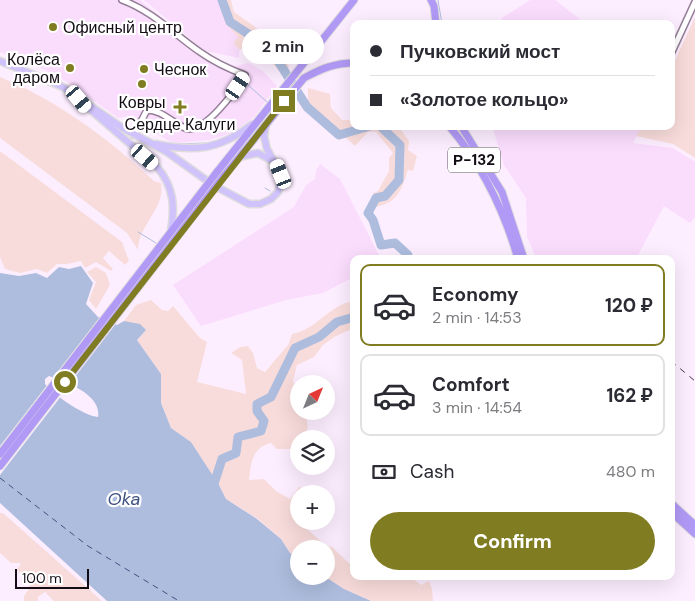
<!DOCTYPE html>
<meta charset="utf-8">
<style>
body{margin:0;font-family:"DM Sans",sans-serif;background:#f7f7f7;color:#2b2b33;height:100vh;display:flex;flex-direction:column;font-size:19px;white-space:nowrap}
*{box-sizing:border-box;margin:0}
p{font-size:16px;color:#7c7c81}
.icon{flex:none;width:28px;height:28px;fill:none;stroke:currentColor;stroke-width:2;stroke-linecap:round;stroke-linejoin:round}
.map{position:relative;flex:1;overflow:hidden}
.panel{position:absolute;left:350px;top:255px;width:325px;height:325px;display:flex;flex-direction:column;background:#fff;border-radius:10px;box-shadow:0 5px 20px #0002}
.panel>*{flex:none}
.guide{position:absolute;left:350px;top:20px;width:325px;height:110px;border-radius:10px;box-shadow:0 5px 20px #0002;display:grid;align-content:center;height:110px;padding:0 20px;background:#fff}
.needle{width:32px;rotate:43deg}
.tools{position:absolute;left:290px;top:375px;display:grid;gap:10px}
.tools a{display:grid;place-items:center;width:45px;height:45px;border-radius:50%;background:#fff;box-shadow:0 5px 20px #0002;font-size:25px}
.scale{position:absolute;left:15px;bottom:12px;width:74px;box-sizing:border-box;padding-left:5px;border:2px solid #140c15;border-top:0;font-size:14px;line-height:18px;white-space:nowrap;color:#140c15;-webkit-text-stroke:4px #fff;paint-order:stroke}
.end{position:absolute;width:22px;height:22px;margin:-11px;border:6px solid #807c22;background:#fff;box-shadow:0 0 0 2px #fff}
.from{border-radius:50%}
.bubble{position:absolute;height:35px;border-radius:18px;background:#fff;box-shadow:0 5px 20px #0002;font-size:16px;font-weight:700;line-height:35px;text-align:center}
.car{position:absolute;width:15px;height:30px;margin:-15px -8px;border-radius:6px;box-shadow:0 0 4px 1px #0007;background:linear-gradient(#fff 24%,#345 0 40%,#fff 0 76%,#345 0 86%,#fff 0)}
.guide b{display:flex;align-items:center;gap:18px;height:48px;font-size:19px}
.guide b+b{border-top:1px solid #e1e1e2}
.guide i{width:12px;height:12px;background:#2b2b33}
ul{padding:9px 0 0;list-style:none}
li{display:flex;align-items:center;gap:15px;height:82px;margin:0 10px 8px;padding:0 10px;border:2px solid #e1e1e2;border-radius:10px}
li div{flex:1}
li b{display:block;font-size:19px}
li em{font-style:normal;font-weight:700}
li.on{border-color:#807c22}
li>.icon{width:45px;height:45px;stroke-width:1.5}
.pay{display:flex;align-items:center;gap:12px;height:55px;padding:0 20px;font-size:19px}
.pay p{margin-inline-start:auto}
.primary-button{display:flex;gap:10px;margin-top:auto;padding:10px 20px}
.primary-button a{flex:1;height:58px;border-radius:30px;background:#807c22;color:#fff;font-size:20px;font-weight:700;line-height:58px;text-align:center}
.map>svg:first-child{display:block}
.built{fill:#fadcfd}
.green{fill:#f8dcdb}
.water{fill:#aebdde;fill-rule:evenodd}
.pier{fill:#fdeeff}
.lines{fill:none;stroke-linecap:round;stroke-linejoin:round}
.stream{stroke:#aebdde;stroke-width:1}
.river{stroke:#aebdde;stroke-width:9}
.ferry{stroke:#3f5281;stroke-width:1;stroke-dasharray:6 5;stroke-linecap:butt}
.minor-casing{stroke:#957e97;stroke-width:8}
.major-casing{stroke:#deddde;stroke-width:9}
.highway-casing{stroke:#deddde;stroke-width:9}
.minor{stroke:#fff;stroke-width:5}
.major{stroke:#d0c2fa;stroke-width:6}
.highway{stroke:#b19af6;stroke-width:7}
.rail{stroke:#3f3540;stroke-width:1;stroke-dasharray:6 6;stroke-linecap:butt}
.highway-bridge-casing{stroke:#deddde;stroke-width:9;stroke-linecap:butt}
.highway-bridge{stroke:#b19af6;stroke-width:7}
.route{stroke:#807c22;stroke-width:6}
.poi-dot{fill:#807c22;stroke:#fff;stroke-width:2}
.labels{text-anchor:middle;stroke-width:4.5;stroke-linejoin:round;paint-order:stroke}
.shield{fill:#fff;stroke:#5a555b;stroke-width:1}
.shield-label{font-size:15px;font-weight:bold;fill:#140c15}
.poi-label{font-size:16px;fill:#140c15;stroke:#fff;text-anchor:start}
.water-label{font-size:18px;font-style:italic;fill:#3f5281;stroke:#fff}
</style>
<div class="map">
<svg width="695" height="601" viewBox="0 0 695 601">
<rect width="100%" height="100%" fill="#fdeeff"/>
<path class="built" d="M0 0H140L211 57 224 64 236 66 248 63 263 71 277 86 255 116 233 133 209 140 176 143 169 141 150 130 147 123 130 116 118 118 69 83 43 69 0 52Z
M144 0H218L226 24 240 39 239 58 205 51Z
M530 0H555L586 24H498L502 18Z
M492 126H642L633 143 673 148 695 162V217L690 223 664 206 636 259H537L527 237 526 198 504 165Z
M320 164 340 179 381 259H354V277L323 293 286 300 201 326 173 285 294 207 306 185 315 179 316 171Z"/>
<path class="green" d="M218 0H231L234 12 275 41 297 36 304 46 291 53 284 52 289 68 279 71 263 52 249 45 240 50 233 43 238 37 226 24Z
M695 17V158L673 144 636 136 642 126H671V69Z
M0 77C58 101 108 138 154 181L161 183C166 208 138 225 138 250L127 233 0 138Z
M308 88 330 94 331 108 342 120H354V126H398L409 141 408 150 417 156 413 171 408 170C401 191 398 202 376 207L373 193 378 191 389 171V158L393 153 376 132H368L355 146 308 103Z
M0 151 122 242 129 261 125 265 109 251 103 258 113 269 111 271 96 262 85 268 81 261 67 264H57L47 273 37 269 20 273 5 269 0 257Z
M96 267 106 273 110 285 96 309 89 300 96 282 87 272Z
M151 300 162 310 168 311 173 306 200 338 207 342 197 382 246 394 242 360 231 353 240 347 248 346 253 353 257 368 265 372 288 345 292 334C318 329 328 305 354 301V328L336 336 323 345 314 357 297 365 293 381 299 392V411H307L305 413 308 426 305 436 299 439V443L291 449H277L271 443C252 448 251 462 249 480L264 479 276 491 290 499 300 486 303 494H299V521H303L307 529 326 546 332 547 354 568V576L383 578 385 576H409L421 585 429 581 432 589 433 601H371L344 589 324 576H326V549H299V559L290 553 281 539 258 519 226 499 219 485 191 442 171 428 161 403V374L137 340 146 330 124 321 136 305Z
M0 513H3L102 601H54L45 592 38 597V601H24V596L29 589 30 580 17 570 21 563H11L0 553Z"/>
<path class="water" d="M81 266 93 283 86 304 98 317 117 325 124 321 140 324 146 330 137 340 161 374V403L171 428 191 442 219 485 226 499 257 519 281 539 290 553 299 559V576H324L344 589 371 601H107L0 503V273L19 276 36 273 47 278 59 267 69 269ZM49 376C67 382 102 395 98 417 84 416 54 395 45 384V379Z"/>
<path class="pier" d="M101 316 118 321 68 386 52 379Z
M48 384 62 395 0 475V446Z"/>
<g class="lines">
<path class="stream" d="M438 0 442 24
M248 85 267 102
M242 128 249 122
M176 144 207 143
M265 188 270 191
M138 232 156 243"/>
<path class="river" d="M222 0 230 22 270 48 307 107 339 135 370 126
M380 126 400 145 399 180 385 196 376 198 368 213 373 220 381 245 395 243 408 255V259
M212 490 222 459 236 453 238 437 261 431 264 421 257 411V404L271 397 295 348 319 337 337 322 354 317"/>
<path class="ferry" d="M0 478 88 546 179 601"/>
<g class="minor-casing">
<path id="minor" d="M122 0C152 11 174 34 200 52 214 62 229 69 245 75 236 90 203 136 185 128 171 122 162 110 147 110L134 135
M671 54 695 2"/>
</g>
<g class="major-casing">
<path id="major" d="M0 61 63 87 121 127 167 152 213 185 249 204H260L271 199 278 192 281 181V174L267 149 264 136 266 124
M85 105 158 168C174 188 175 207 171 231
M155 144C195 152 219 150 253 124
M239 157 258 153 274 162"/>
</g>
<g class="highway-casing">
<path id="highway" d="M431 0 434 6 436 24
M449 126C482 165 504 210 518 259
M461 126 502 192 524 259
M217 172 354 0
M223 177 304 78C321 69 334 63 354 63
M0 454 184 215
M0 466 190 220
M671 503 695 525
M671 512 695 534"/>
</g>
<use href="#minor" class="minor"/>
<use href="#major" class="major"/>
<use href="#highway" class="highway"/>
<path class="rail" d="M671 361 695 381"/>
<g class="highway-bridge-casing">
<path id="highway-bridge" d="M184 215 217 172
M190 220 223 177"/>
</g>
<use href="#highway-bridge" class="highway-bridge"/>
</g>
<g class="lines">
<path class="route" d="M65 382 284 101"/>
</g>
<g class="poi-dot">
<circle cx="53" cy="27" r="5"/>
<circle cx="70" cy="68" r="5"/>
<circle cx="144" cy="69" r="5"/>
<circle cx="142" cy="84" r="5"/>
<path d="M177.5 99.5h5v5h5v5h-5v5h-5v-5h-5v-5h5z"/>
</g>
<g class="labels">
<rect class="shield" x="448" y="147.5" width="52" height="25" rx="4"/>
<g class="shield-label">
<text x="474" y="165">Р-132</text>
</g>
<g class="poi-label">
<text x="63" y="33">Офисный центр</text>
<text x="60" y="65" text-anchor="end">Колёса<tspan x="60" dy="18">даром</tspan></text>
<text x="154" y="75">Чеснок</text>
<text x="142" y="108" text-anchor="middle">Ковры</text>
<text x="180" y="130" text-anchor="middle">Сердце Калуги</text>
</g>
<g class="water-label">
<text x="124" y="505">Oka</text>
</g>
</g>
</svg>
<div class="tools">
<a><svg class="needle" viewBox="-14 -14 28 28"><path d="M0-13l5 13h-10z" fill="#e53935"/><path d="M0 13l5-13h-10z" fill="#7c7c81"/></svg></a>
<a><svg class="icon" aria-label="layers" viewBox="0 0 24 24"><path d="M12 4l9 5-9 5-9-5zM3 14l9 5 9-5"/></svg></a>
<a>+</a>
<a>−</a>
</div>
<div class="scale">100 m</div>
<i class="end from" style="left:65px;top:382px"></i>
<i class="end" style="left:284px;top:101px"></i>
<div class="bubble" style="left:242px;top:29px;width:82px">2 min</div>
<i class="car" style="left:238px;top:86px;rotate:34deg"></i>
<i class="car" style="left:79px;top:99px;rotate:140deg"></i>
<i class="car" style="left:145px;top:157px;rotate:131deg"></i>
<i class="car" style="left:281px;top:174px;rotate:338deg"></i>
<div class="guide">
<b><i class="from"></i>Пучковский мост</b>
<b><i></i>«Золотое кольцо»</b>
</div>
<section class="panel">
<ul>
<li class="on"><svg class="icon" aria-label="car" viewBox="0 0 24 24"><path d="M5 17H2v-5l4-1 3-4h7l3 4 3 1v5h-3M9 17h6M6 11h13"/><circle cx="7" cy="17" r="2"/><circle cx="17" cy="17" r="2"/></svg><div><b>Economy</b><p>2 min · 14:53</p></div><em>120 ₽</em></li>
<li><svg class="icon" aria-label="car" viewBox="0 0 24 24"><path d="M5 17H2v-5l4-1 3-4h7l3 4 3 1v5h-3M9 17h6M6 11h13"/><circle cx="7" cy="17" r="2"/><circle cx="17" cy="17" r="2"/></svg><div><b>Comfort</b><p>3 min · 14:54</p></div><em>162 ₽</em></li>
</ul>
<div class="pay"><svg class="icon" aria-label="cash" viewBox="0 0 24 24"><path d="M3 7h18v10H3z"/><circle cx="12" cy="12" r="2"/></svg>Cash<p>480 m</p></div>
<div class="primary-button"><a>Confirm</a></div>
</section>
</div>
